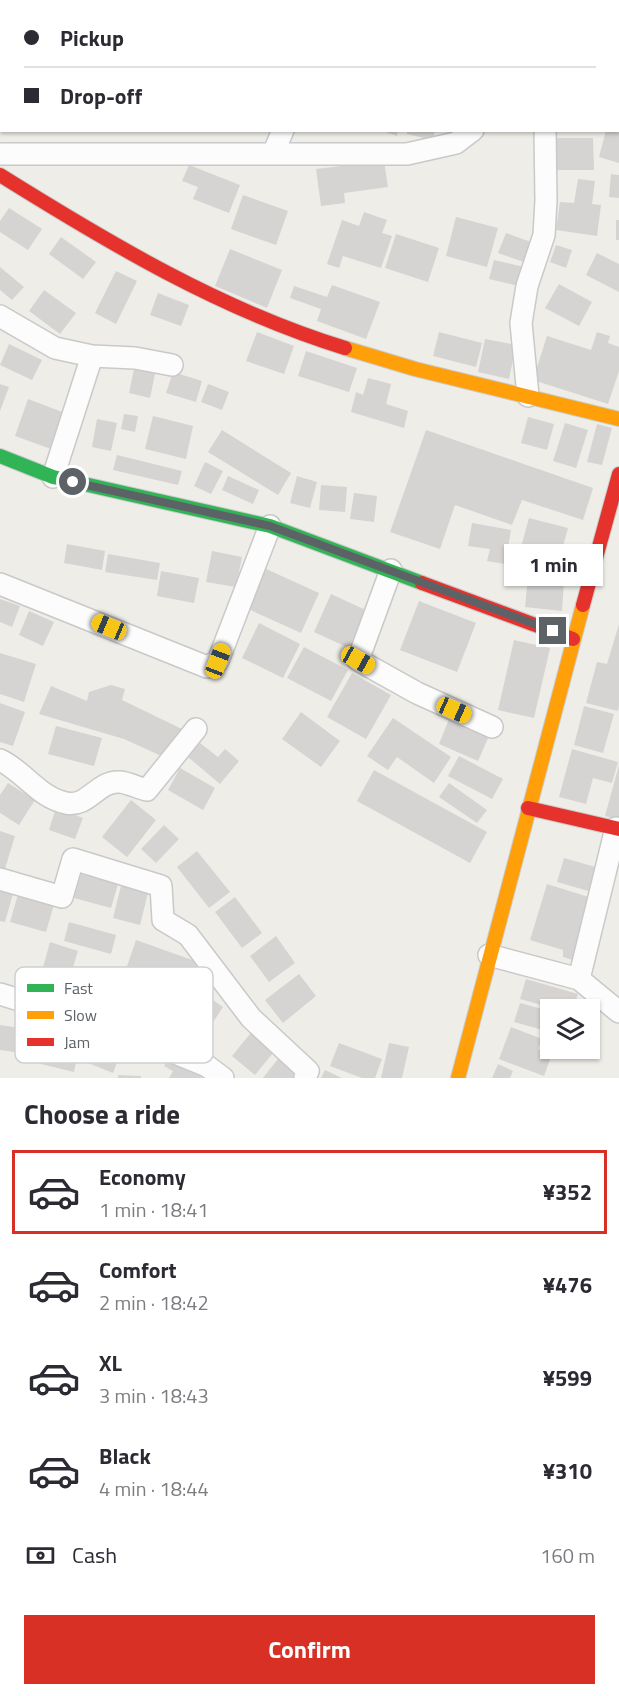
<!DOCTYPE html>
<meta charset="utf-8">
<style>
body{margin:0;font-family:"Titillium Web",sans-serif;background:#f2f2f3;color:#2b2b33;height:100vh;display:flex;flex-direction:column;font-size:22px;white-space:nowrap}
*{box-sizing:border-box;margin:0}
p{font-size:20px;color:#7c7c81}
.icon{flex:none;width:33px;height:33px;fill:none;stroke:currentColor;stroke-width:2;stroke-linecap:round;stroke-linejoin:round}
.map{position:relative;height:1078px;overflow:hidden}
.panel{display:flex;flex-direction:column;background:#fff;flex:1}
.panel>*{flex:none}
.banner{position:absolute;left:0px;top:0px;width:620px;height:132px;box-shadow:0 2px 4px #0004;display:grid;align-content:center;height:132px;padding:0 24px;background:#fff}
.buttons{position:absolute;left:540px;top:999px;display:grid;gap:12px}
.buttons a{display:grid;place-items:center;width:60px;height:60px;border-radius:0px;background:#fff;box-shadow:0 2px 4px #0004;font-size:30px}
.end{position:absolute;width:27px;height:27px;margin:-14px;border:8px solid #5d6267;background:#fff;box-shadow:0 0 0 3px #fff}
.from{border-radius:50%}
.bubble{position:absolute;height:42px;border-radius:0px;background:#fff;box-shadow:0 2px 4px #0004;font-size:20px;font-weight:700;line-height:42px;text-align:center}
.car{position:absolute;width:18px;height:36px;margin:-18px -9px;border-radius:8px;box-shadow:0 0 4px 2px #0007;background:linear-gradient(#f5c518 24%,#345 0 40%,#f5c518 0 76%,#345 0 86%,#f5c518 0)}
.banner b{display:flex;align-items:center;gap:21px;height:57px;font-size:22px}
.banner b+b{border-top:2px solid #e1e1e2}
.banner i{width:15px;height:15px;background:#2b2b33}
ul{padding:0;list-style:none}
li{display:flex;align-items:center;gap:18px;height:84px;margin:0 12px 9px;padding:0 12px;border:3px solid transparent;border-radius:0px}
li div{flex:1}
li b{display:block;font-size:22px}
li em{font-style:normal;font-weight:700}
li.on{border-color:#d93025}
li>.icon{width:54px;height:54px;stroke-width:1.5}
h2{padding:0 24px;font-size:27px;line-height:72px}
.pay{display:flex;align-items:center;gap:15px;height:66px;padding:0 24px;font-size:22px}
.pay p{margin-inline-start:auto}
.primary-button{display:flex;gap:12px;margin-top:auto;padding:12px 24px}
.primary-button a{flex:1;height:69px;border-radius:0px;background:#d93025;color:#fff;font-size:24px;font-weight:700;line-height:69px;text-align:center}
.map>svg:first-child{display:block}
.building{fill:#d5d4d2}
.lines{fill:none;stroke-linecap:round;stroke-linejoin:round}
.street-casing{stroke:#c9c9c9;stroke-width:24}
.fast-casing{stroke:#cacbca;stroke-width:16}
.slow-casing{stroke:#cacbca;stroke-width:16}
.jam-casing{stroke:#cacbca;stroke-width:16}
.street{stroke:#fcfcfc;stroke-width:21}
.fast{stroke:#30b455;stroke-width:14}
.slow{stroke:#ff9f0a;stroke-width:14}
.jam{stroke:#e5322d;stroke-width:14}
.route{stroke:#5d6267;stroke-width:8}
.key{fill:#fff;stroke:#ced0d1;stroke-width:1.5}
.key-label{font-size:16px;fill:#5d6267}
</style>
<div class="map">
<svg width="619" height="1078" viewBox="0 0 619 1078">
<rect width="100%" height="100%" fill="#eeede8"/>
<path class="building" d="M380 130H398L397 136Z
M407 130H435L433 140 407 134Z
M606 130H619V163L599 157Z
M555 138H593L594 170H556Z
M384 161 388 187 344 193 345 203 321 206 316 169Z
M189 165 240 185 229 213 193 199 198 187 182 181Z
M611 174 619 175V198L609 197Z
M578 179 595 181 592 204 601 205 597 236 556 230 560 202 574 203Z
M243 195 288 211 276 245 231 229Z
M9 208 42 229 28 250 0 232V221Z
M364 212 387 220 382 233 392 236 381 268 343 256 339 268 327 264 342 220 359 226Z
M456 217 498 228 487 267 446 256Z
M616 220H619V240H616Z
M506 233 531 242 524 262 498 253Z
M396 234 439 248 428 282 385 268Z
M61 237 96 262 83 279 49 254Z
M556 245 572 250 566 268 550 262Z
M230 249 282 270 267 308 215 286Z
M597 253 619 264V292L586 275Z
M494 260 524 267 519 286 489 279Z
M0 267 24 287 12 300 0 290Z
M116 271 137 281 116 324 95 313Z
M559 284 592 302 579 326 545 308Z
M332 285 380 302 366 339 317 321 321 309 290 298 294 286 327 297Z
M44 290 76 313 60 334 29 311Z
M158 293 189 305 181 326 150 315Z
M257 332 294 346 284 374 246 361Z
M439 332 482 343 476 367 433 356Z
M597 332 610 336 608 343 619 347V371L608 404 533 380 547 336 591 350Z
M485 339 516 345 509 379 478 372Z
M9 344 42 360 32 380 0 365Z
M306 351 357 368 349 392 298 376Z
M134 369 155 374 150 398 129 393Z
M173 372 202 381 196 402 166 393Z
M368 378 391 384 386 404 408 411 404 428 351 412 356 392 363 395Z
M0 384 9 387 0 411Z
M208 384 229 392 222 410 201 402Z
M28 399 65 413 51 449 15 436Z
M124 414 138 416 135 432 121 429Z
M153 416 193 426 186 459 145 449Z
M528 417 554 424 547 450 521 443Z
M97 419 117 423 111 451 92 447Z
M565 423 588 430 576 468 553 461Z
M597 424 612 428 602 465 587 462Z
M222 430 291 473 278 495 208 452Z
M426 430 593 488 583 520 522 500 512 525 455 505 440 549 390 532Z
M117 455 182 471 178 485 113 470Z
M205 462 223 471 211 494 194 486Z
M228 476 259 490 253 504 222 490Z
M297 476 317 482 310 508 290 503Z
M321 485 347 487 345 512 319 510Z
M354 493 377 496 374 522 350 519Z
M529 518 568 528 560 557 521 547Z
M472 523 511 530 505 564 487 561 490 549 468 546Z
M67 544 105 551 102 570 64 563Z
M212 551 242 557 236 587 206 582Z
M108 554 160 563 157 580 105 572Z
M264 568 319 593 301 633 246 608Z
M161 571 199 578 194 603 157 596Z
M528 577 564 580 562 611 525 607Z
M331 594 370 612 353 650 314 632Z
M0 599 20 606 12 627 0 622Z
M419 601 476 623 457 672 400 650Z
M29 611 54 622 43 646 19 635Z
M259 623 300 644 283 678 242 658Z
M619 624V706L618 711 586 703 597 662 607 664Z
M514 640 550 648 534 718 498 710Z
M304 647 348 670 331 701 287 678Z
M0 653 36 664 24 702 0 694Z
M352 673 391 695 366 739 327 717Z
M111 685 125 689 122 700 182 729 168 759 124 739 39 714 51 686 87 701 89 692Z
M0 703 25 712 13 746 0 742Z
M584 706 614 714 603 753 574 745Z
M301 712 340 741 321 767 282 739Z
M393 718 451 757 434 783 397 757 388 770 367 756Z
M449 719 489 736 478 761 439 744Z
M56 726 102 738 94 766 48 754Z
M200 743 218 757 225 749 239 761 220 784 188 757Z
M572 749 618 762 612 783 593 778 586 804 559 797Z
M459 756 503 779 492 799 448 776Z
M619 765V820L605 816Z
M180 768 215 788 203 810 168 790Z
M374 770 487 832 470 863 357 801Z
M8 783 35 800 19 825 0 813V795Z
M449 783 487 810 477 823 439 797Z
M131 800 156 820 127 857 102 837Z
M56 808 83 818 75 839 49 830Z
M164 825 179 839 156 863 141 849Z
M0 831 15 836 4 872 0 870Z
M197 851 230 892 209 908 177 867Z
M564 858 599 868 592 892 557 882Z
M81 874 118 884 111 908 74 898Z
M547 884 595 899 576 961 563 957V950L530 940Z
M0 886 14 890 5 922 0 921Z
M121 886 148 893 140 925 113 918Z
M19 891 55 901 46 932 10 922Z
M235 897 262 933 242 948 215 912Z
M69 922 116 935 111 954 64 941Z
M276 936 295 963 269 982 250 956Z
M136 940 198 962 186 997 124 975Z
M50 942 78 951 66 990 39 982Z
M299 974 316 996 283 1023 265 1000Z
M526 979 578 994 573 1010H559L520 999Z
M200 991 223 1007 197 1047 173 1032Z
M520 1003 550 1011V1032L514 1022Z
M0 1025 33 1030 28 1054 0 1050Z
M511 1027 542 1039 538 1049 552 1054 544 1076 499 1059Z
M254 1029 277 1048 255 1075 232 1056Z
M110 1035 125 1041 113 1073 83 1061 91 1040 106 1045Z
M43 1039 79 1047 74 1072 37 1063Z
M339 1043 382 1059 375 1078H362L330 1066Z
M389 1043 409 1047 402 1078H381Z
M281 1055 299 1070 293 1078H263Z
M169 1057 203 1075 201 1078H169L173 1071 164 1066Z
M498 1064 513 1071 510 1078H492Z
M325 1070 342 1078H321Z
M118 1075 141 1076V1078H118Z"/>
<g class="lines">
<g class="street-casing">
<path id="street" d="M329 2 330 0
M544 2 545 0
M0 154H407L456 143 473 130
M273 154 283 130
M0 316 55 348 92 356 53 477
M92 356 135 358 172 365
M528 396 521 323 527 286 544 235 546 200 545 130
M391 570 358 660 417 693 492 727
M0 584 207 667 218 661 270 526
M0 760C24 771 39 798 66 803 88 808 98 780 120 782 129 783 138 788 147 790L196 729
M616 828 579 979 619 1012
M0 879 62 897 73 859 161 886 163 920 188 935 251 1018 308 1071 305 1078
M489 955 579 979
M0 994 131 1035 207 1066 223 1078"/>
</g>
<g class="fast-casing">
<path id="fast" d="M0 456 53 477 270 526 422 583"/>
</g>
<g class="slow-casing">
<path id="slow" d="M345 348 415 369 619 419
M458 1078 583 605"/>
</g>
<g class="jam-casing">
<path id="jam" d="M0 175C109 243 221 310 345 348
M422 583 573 639
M583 605 619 474
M528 808 619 829"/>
</g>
<use href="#street" class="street"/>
<use href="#fast" class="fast"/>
<use href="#slow" class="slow"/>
<use href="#jam" class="jam"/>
</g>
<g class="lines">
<path class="route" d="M73 482 270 526 553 631"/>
</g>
<rect x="15" y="967" width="198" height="96" rx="9" class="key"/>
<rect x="27" y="984" width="27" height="8" fill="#30b455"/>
<rect x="27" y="1011" width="27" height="8" fill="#ff9f0a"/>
<rect x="27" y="1038" width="27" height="8" fill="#e5322d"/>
<g class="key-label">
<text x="64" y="994">Fast</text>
<text x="64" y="1021">Slow</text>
<text x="64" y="1048">Jam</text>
</g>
</svg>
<div class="buttons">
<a><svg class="icon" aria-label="layers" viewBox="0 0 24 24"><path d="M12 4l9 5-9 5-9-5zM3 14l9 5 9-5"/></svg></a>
</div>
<i class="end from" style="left:73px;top:482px"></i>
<i class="end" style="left:553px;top:631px"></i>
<div class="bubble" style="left:504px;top:544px;width:99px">1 min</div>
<i class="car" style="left:109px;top:627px;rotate:293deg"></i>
<i class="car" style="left:358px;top:660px;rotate:119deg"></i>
<i class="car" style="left:218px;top:661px;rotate:21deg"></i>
<i class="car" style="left:454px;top:710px;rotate:114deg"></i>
<div class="banner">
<b><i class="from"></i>Pickup</b>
<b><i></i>Drop-off</b>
</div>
</div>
<section class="panel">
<h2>Choose a ride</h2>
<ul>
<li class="on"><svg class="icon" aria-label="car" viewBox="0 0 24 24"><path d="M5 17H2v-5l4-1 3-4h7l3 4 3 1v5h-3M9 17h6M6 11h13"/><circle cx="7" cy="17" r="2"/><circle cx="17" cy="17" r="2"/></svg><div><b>Economy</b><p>1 min · 18:41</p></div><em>¥352</em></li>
<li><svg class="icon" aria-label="car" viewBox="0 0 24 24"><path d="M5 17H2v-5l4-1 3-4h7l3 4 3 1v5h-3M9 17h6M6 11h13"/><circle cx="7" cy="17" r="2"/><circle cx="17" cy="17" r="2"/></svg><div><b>Comfort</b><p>2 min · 18:42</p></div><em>¥476</em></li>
<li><svg class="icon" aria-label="car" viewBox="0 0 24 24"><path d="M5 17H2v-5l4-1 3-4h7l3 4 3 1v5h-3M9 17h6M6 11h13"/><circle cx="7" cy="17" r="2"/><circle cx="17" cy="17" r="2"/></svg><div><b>XL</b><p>3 min · 18:43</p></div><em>¥599</em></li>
<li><svg class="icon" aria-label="car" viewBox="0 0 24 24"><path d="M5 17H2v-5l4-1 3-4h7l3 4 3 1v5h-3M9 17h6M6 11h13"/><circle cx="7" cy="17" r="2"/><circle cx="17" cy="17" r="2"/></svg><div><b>Black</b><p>4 min · 18:44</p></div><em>¥310</em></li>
</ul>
<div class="pay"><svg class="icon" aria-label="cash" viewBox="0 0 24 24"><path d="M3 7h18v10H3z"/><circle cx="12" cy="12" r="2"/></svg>Cash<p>160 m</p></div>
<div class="primary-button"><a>Confirm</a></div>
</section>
